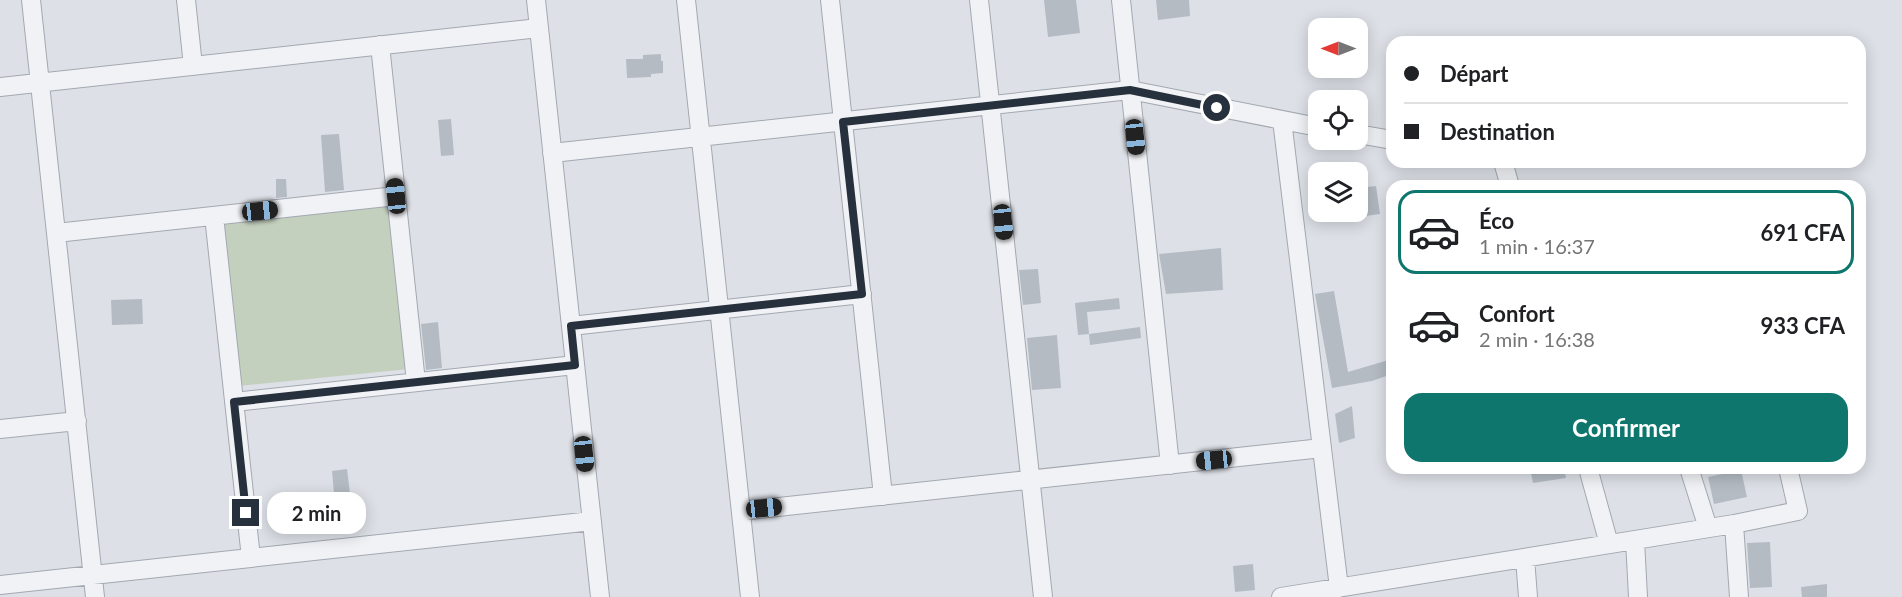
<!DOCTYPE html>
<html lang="fr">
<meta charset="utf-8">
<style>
body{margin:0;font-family:Lato,sans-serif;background:#f6f6f6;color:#202124;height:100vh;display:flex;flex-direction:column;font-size:22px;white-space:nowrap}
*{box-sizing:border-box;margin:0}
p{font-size:20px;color:#757577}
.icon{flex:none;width:33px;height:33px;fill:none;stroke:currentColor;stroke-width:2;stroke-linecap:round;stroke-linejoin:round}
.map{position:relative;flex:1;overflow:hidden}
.drawer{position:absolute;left:1386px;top:180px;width:480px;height:294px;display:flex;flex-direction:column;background:#fff;border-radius:18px;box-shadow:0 3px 15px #0003}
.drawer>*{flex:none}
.banner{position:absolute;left:1386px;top:36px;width:480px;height:132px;border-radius:18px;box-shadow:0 3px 15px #0003;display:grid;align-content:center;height:132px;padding:0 18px;background:#fff}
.needle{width:39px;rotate:270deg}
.buttons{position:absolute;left:1308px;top:18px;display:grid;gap:12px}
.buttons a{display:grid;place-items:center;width:60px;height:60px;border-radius:12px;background:#fff;box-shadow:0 3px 15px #0003;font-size:30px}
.end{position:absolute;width:27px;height:27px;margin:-14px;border:8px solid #27303d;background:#fff;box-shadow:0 0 0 3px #fff}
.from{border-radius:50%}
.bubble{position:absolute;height:42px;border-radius:18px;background:#fff;box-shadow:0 3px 15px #0003;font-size:20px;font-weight:700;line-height:42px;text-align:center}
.car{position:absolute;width:18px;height:36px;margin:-18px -9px;border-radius:8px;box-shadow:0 0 4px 2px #0007;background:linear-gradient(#222 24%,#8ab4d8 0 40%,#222 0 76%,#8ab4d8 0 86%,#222 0)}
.banner b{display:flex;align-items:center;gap:21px;height:57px;font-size:22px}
.banner b+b{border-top:2px solid #e0e0e0}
.banner i{width:15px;height:15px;background:#202124}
ul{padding:10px 0 0;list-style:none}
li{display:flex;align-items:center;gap:18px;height:84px;margin:0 12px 9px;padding:0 6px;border:3px solid transparent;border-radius:18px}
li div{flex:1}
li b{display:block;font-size:22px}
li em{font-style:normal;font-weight:700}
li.active{border-color:#0f766e}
li>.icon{width:54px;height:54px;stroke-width:1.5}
.cta{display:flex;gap:12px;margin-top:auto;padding:12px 18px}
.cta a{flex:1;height:69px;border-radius:18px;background:#0f766e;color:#fff;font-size:24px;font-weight:700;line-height:69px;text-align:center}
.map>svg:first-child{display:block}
.green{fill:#c4d0be}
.building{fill:#b4bbc3}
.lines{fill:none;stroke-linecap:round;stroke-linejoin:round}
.minor-casing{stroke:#a3a8b1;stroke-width:20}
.minor{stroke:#f0f2f5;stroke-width:18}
.route{stroke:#27303d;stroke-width:8}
</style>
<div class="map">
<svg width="1902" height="597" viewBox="0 0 1902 597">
<rect width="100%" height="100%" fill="#dde1e7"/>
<path class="green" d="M392 202 409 369 238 386 221 219Z"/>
<path class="building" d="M1044 0H1076L1080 33 1048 37Z
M1156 0H1189L1190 16 1158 20Z
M661 54V61H663V73L651 74V77L627 78 626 59H643V55Z
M451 119 454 155 441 156 438 120Z
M339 134 344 190 325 192 321 135Z
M276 179H286L287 197 276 198Z
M1376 186 1380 214 1358 217V188Z
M1221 248 1223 290 1166 294 1159 254Z
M1038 269 1041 303 1023 305 1019 270Z
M1334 291 1348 372 1392 359V374L1372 381 1332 388 1315 294Z
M1119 298 1120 309 1087 312 1089 334 1078 335 1075 303Z
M142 299 143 324 112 325 111 300Z
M438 322 442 368 426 370 421 324Z
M1140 327 1141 338 1090 345 1089 334Z
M1057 335 1061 388 1032 390 1027 338Z
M1352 406 1355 438 1339 443 1335 414Z
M1530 468H1564L1566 478 1533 483Z
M347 469 351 502 335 504 332 471Z
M1741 470 1747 497 1714 504 1708 477Z
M1770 542 1772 587 1750 588 1747 543Z
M1253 564 1255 590 1235 592 1233 566Z
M1827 584V597H1802L1801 587Z"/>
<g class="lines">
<g class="minor-casing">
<path id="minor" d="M31 0 95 597
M186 0 193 66
M536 0 600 597
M686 0 750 597
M830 0 883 496
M979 0 1043 597
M1121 0 1170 465
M380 45 416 382
M0 87 539 28
M1282 120 1339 588
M1358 134 1392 140
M552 153 1130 90 1318 127
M1503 162 1510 186
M214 216 251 558
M56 233 396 196
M571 326 862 294
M234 402 575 365
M0 429 77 421
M1588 468 1609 544
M1689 468 1708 528
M741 511 1322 448
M1734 524 1739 597
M1635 540 1638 597
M1525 558 1528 597
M0 585 592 521
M1281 597 1734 524 1798 511 1788 468"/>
</g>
<use href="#minor" class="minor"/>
</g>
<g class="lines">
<path class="route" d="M246 513 234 402 575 365 571 326 862 294 843 122 1130 90 1217 108"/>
</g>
</svg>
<div class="buttons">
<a><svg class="needle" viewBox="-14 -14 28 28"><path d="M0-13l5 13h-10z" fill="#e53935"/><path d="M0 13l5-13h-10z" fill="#757577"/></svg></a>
<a><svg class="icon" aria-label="locate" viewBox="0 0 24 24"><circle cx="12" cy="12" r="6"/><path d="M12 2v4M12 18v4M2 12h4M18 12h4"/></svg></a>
<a><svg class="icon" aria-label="layers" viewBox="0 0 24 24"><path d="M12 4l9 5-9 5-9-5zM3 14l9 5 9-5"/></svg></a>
</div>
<i class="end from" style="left:1217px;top:108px"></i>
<i class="end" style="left:246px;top:513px"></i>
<div class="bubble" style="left:267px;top:492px;width:99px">2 min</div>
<i class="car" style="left:1135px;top:137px;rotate:174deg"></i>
<i class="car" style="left:396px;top:196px;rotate:354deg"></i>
<i class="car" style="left:260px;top:211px;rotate:84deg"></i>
<i class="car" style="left:1003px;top:222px;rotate:174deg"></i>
<i class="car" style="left:584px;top:454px;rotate:174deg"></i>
<i class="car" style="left:1214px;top:460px;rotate:264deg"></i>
<i class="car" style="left:764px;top:508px;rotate:84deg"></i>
<div class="banner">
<b><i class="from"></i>Départ</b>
<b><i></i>Destination</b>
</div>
<section class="drawer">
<ul>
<li class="active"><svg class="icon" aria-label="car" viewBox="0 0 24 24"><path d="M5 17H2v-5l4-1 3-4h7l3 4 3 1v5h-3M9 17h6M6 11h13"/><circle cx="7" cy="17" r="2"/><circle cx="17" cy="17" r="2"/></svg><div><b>Éco</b><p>1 min · 16:37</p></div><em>691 CFA</em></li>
<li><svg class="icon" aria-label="car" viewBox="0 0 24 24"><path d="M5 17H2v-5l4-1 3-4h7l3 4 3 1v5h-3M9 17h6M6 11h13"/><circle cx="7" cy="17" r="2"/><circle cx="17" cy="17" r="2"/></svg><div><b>Confort</b><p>2 min · 16:38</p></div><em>933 CFA</em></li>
</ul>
<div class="cta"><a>Confirmer</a></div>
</section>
</div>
